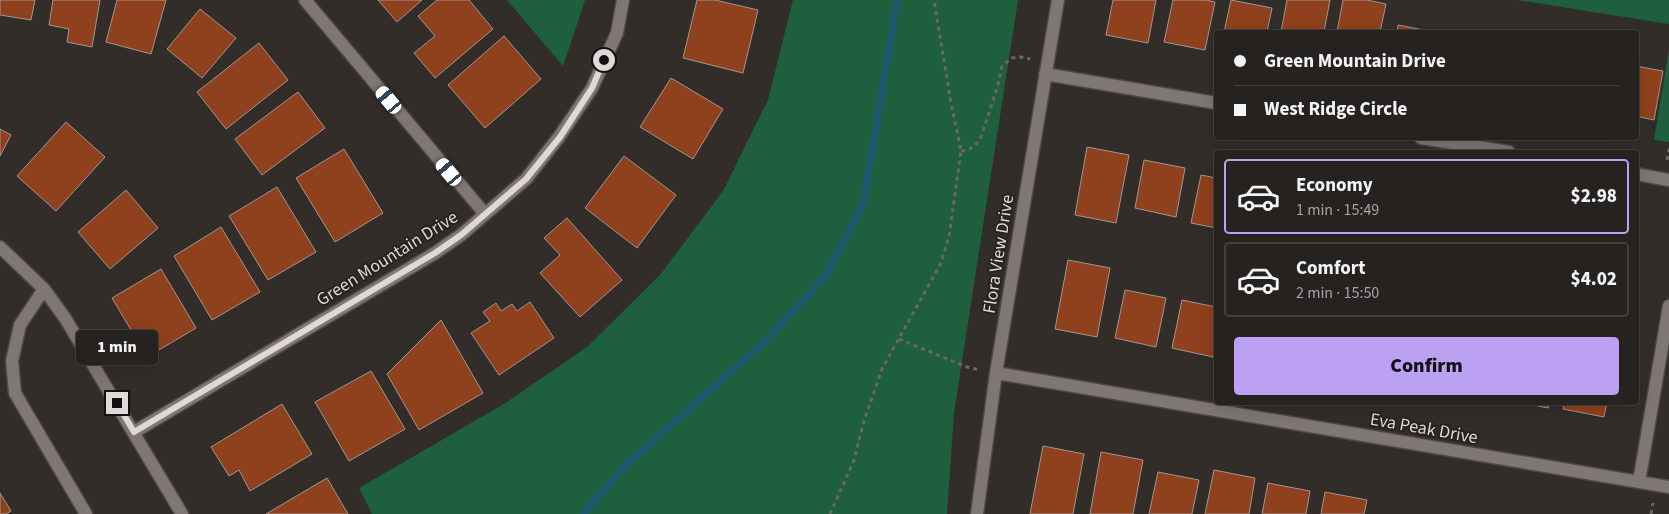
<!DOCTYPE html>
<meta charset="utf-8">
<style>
body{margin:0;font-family:"Source Sans 3",sans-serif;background:#2e2a29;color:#f1f3f6;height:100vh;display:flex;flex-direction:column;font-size:19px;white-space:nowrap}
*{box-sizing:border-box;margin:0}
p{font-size:16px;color:#a4a4a5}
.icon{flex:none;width:28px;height:28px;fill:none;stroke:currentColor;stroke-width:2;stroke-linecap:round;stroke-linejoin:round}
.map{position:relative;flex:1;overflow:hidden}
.details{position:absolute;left:1214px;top:150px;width:425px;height:255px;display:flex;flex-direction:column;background:#262220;border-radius:5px;box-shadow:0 5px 20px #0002,0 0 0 1px #423f3e}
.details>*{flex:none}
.banner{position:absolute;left:1214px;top:30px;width:425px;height:110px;border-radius:5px;box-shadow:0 5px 20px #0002,0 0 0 1px #423f3e;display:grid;align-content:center;height:110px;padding:0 20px;background:#262220}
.end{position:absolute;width:22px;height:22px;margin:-11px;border:6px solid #ded9d8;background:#111;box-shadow:0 0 0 2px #111}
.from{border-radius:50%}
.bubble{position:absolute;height:35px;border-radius:5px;background:#262220;box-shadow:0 5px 20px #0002,0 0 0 1px #423f3e;font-size:16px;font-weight:800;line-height:35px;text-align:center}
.car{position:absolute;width:15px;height:30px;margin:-15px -8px;border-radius:6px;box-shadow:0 0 4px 1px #0007;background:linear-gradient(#fff 24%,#345 0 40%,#fff 0 76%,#345 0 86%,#fff 0)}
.banner b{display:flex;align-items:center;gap:18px;height:48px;font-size:19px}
.banner b+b{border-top:1px solid #423f3e}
.banner i{width:12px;height:12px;background:#f1f3f6}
ul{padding:9px 0 0;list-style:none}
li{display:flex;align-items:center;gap:15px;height:75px;margin:0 10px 8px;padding:0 10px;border:2px solid #423f3e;border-radius:5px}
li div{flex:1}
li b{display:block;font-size:19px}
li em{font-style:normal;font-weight:800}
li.on{border-color:#bca0f2}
li>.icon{width:45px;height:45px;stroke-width:1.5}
.button{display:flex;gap:10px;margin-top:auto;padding:10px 20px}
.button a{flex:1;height:58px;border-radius:5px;background:#bca0f2;color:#111;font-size:20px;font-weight:800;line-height:58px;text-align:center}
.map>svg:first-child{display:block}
.green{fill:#1e603d}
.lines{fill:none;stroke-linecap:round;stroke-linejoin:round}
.stream{stroke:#1e5870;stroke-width:7}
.building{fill:#8f401c;stroke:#a09794}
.minor-casing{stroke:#4e4845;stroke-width:15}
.path{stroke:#6c6664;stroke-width:3;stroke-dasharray:4 4;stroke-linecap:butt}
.minor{stroke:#7f7774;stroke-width:12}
.route{stroke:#ded9d8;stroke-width:6}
.labels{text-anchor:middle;stroke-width:4;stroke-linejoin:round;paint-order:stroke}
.street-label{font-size:18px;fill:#ded9d8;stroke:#292320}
</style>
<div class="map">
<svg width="1669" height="514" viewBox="0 0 1669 514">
<rect width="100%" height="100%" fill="#332d2a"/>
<path class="green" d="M507 0H585L563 66Z
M793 0H1018L954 413 947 514H372L359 488 504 404 587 347 660 275 723 191 768 100Z
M1517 0H1669V24Z
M1669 49V142L1654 140Z"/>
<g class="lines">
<path class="stream" d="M584 514 586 510 626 465 763 343 825 277 863 205 897 0"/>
</g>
<path class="building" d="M0 0H35L31 20 0 15Z
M53 0H100L92 47 67 42 69 29 49 25Z
M117 0H166L151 54 106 42Z
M378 0H422L397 22Z
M437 0H469L493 29 435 78 414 53 435 36 418 16Z
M697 0H715L758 10 743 73 683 58Z
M1113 0H1156L1148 43 1106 35Z
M1173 0H1206L1215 2 1205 50 1164 42Z
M1231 0 1272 8 1267 32H1224Z
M1287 0H1330L1324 32H1281Z
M1343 0H1367L1386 4 1380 32H1337Z
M200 9 236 38 202 78 167 49Z
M1398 25 1434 32H1397Z
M504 36 541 79 485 128 448 85Z
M259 43 288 80 226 129 197 92Z
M1636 66 1663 71 1654 120 1636 116Z
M671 78 723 109 693 159 640 127Z
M298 92 325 128 262 175 235 139Z
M66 122 105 157 56 211 17 176Z
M0 129 11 135 0 156Z
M1087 147 1129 155 1116 223 1075 215Z
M344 149 383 213 335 242 296 178Z
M624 156 676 195 637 248 585 208Z
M1144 160 1185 168 1176 217 1135 208Z
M1201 175 1216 178V228L1191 223Z
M277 187 316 252 268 280 229 216Z
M126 190 158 228 110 269 78 232Z
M567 218 622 280 580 317 540 273 560 255 544 238Z
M221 227 260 292 212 320 174 256Z
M1068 260 1110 268 1097 337 1055 329Z
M161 269 196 328 147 357 112 298Z
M1125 290 1166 298 1156 347 1115 338Z
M1182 300 1216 307V341L1213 357 1172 348Z
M530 302 554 338 499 375 471 333 490 321 483 312 496 303 501 311 512 304 517 311Z
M441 320 483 393 419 430 387 374Z
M371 371 405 429 349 461 315 402Z
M1519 402H1550L1548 408Z
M1564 402H1607L1604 417 1563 409Z
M282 404 312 454 250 491 239 470 229 476 211 447Z
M1043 446 1084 454 1073 514H1030Z
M1101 452 1143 460 1133 514H1090Z
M1214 470 1255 478 1249 514H1205Z
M1158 472 1199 480 1192 514H1149Z
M327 478 348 514H266Z
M1268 483 1310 491 1306 514H1262Z
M1325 492 1367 500 1364 514H1321Z
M0 493 11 511 6 514H0Z"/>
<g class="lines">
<g class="minor-casing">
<path id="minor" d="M305 0 485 214
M1045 74 1216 103
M1421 138 1509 152
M1636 174 1669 180
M0 247 44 289 65 318 182 514
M44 289 20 325 12 361 15 393 86 514
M996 373 1669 487
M134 432 435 253 461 235 526 179 559 137 592 88 617 33 623 0
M1639 482 1669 306
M977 514 996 373 1058 0"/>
</g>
<path class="path" d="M961 151C971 150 976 146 981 137L998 85 1002 66 1012 58 1021 57 1030 59
M1667 160 1669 149
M899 339 967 367 980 370
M830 514 854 460 864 421 882 369 941 263 949 237 961 151 951 103 934 0
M1651 514 1653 503"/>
<use href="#minor" class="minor"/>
</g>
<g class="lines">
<path class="route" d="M117 403 134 432 435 253 461 235 526 179 560 137 592 88 604 60"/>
</g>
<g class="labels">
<g class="street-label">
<text transform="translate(998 254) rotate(-81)" y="6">Flora View Drive</text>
<text transform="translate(387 258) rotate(-32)" y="6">Green Mountain Drive</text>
<text transform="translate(1424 428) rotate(10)" y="6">Eva Peak Drive</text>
</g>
</g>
</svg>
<i class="end from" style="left:604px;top:60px"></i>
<i class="end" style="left:117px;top:403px"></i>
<div class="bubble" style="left:76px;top:330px;width:82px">1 min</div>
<i class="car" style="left:389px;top:100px;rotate:320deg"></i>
<i class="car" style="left:449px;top:172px;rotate:320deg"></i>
<div class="banner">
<b><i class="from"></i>Green Mountain Drive</b>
<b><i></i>West Ridge Circle</b>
</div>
<section class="details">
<ul>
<li class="on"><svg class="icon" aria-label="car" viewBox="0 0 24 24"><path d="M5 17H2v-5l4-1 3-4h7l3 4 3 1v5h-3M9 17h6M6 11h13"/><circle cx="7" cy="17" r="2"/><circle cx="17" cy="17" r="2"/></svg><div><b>Economy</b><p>1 min · 15:49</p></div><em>$2.98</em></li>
<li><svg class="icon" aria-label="car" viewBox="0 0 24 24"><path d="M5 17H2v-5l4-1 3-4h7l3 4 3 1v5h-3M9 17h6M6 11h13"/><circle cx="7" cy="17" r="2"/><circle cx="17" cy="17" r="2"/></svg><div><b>Comfort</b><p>2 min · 15:50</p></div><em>$4.02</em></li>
</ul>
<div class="button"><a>Confirm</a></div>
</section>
</div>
